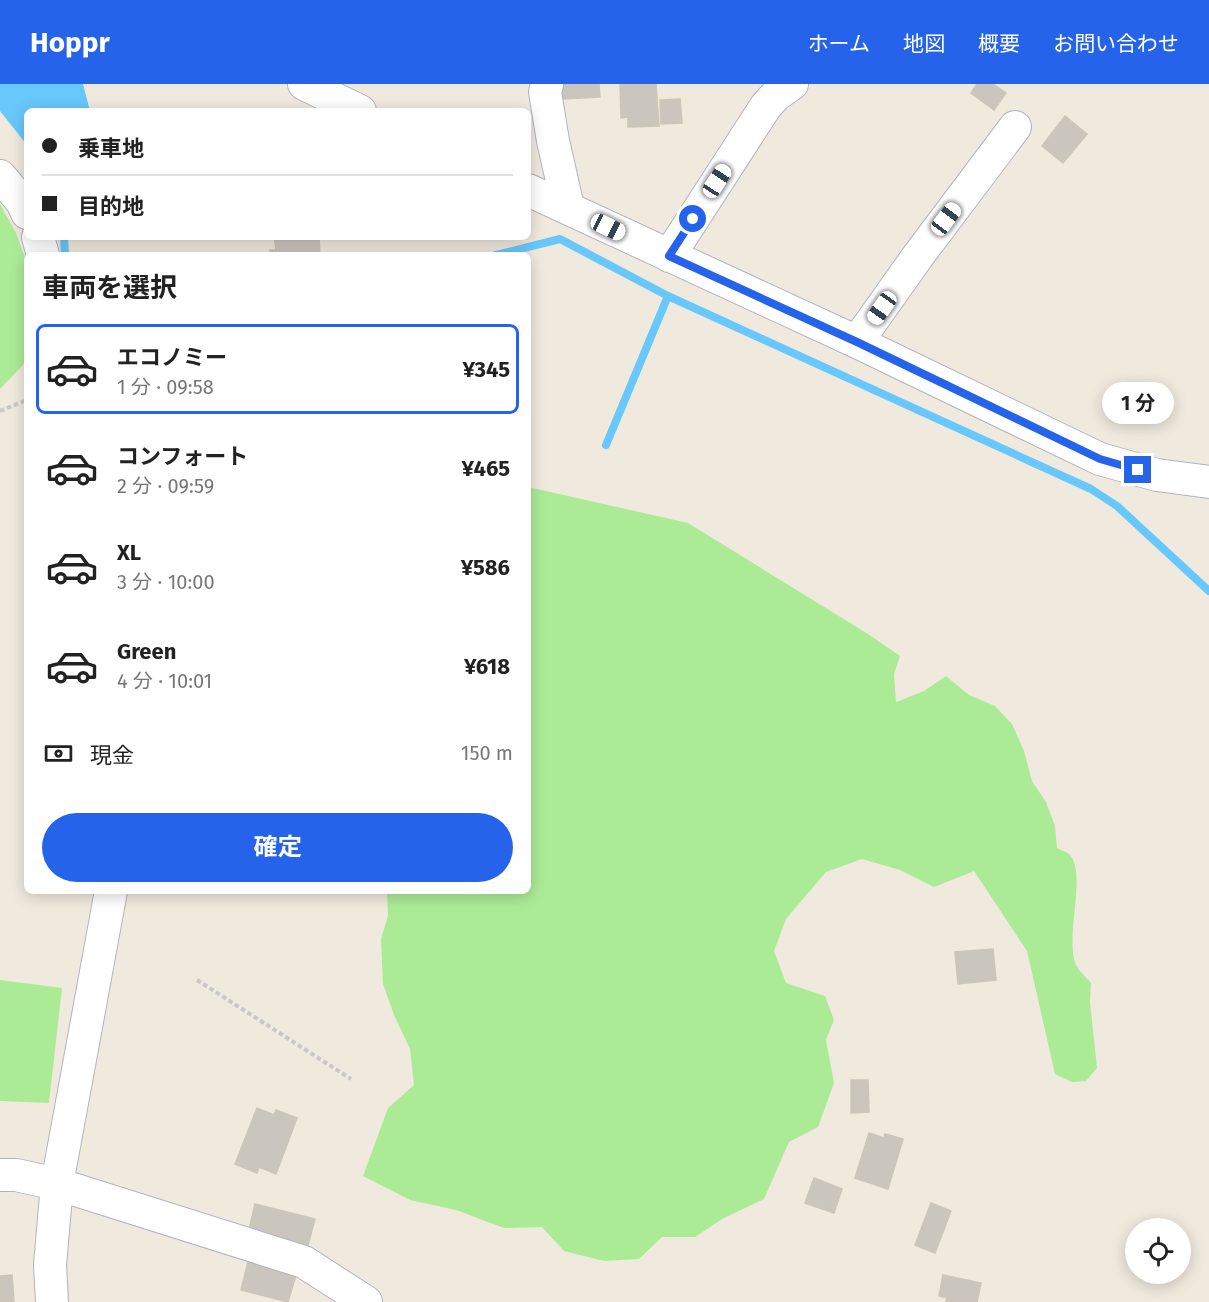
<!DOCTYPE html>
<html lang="ja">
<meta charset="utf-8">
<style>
body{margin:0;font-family:"Fira Sans","Noto Sans JP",sans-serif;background:#f6f6f6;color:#222;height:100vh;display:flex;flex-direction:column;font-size:22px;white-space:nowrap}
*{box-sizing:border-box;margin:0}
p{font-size:20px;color:#767676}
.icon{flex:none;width:33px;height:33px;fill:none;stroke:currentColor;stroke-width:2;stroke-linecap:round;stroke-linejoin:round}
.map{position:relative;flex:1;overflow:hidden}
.sheet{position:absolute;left:24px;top:168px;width:507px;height:642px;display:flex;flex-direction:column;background:#fff;border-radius:9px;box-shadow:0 3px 15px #0003}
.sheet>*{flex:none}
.banner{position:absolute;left:24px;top:24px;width:507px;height:132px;border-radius:9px;box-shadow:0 3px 15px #0003;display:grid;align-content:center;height:132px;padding:0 18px;background:#fff}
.buttons{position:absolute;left:1125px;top:1134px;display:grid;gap:12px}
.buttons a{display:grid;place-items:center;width:66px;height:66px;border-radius:50%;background:#fff;box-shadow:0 3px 15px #0003;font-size:30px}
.end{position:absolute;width:27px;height:27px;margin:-14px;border:8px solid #2563eb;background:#fff;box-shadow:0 0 0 3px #fff}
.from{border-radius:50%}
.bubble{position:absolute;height:42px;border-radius:21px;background:#fff;box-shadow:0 3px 15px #0003;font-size:20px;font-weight:700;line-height:42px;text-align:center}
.car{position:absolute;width:18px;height:36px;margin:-18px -9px;border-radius:8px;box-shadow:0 0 4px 2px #0007;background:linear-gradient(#fff 24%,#345 0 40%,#fff 0 76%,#345 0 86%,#fff 0)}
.banner b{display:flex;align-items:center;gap:21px;height:57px;font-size:22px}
.banner b+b{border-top:2px solid #e0e0e0}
.banner i{width:15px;height:15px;background:#222}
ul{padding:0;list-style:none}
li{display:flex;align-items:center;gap:18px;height:90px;margin:0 12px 9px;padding:0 6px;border:3px solid transparent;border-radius:9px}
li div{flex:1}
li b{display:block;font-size:22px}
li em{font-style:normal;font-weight:700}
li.active{border-color:#2563eb}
li>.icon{width:54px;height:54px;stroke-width:1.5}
h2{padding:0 18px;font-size:27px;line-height:72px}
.pay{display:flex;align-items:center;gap:15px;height:66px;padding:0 18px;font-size:22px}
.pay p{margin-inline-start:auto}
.button{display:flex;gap:12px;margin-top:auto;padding:12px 18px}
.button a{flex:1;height:69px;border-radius:36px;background:#2563eb;color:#fff;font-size:24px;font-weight:700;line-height:69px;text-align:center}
header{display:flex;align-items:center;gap:36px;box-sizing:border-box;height:84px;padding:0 30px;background:#2563eb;color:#fff}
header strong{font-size:28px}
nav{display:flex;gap:33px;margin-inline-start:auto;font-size:21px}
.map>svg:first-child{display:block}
.green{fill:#aceb96}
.water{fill:#68c8fb}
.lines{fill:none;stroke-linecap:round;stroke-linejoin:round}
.stream{stroke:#68c8fb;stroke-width:8}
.building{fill:#cbc6bd;stroke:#ccc6b7;stroke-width:1.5}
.minor-casing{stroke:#b2b3c2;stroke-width:34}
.path{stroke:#c8c8c8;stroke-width:4;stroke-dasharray:4.5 3;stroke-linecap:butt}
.minor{stroke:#fff;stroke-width:32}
.route{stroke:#2563eb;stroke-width:8}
</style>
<header>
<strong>Hoppr</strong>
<nav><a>ホーム</a><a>地図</a><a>概要</a><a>お問い合わせ</a></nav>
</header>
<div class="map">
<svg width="1209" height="1218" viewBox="0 0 1209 1218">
<rect width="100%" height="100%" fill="#f0e9de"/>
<path class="green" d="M0 120 16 149 27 179V272L23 281 0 305Z
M528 403 688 439 868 550 900 572 894 590 896 618 924 607 946 592 969 611 995 622 1012 640 1024 667 1032 697 1046 718 1055 742 1057 764C1060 766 1067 768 1069 770 1088 788 1064 853 1076 881 1079 887 1087 894 1091 899L1090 918 1097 984 1086 997 1072 998 1055 990 1027 867 974 787 934 803 900 786 862 775 826 788 786 835 774 867 786 899 825 912 834 936 826 956 834 999 818 1043 789 1058 764 1115 722 1135 695 1153H662L639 1175 604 1177 564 1167 542 1143 504 1144 456 1126 410 1116 363 1092 388 1024 414 1001 410 965 394 931 383 900 381 855 388 832 387 807H528Z
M0 896 62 904 49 1019 0 1017Z"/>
<path class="water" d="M0 0H83L90 27H27V61L0 27Z"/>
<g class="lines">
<path class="stream" d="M64 153 65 171
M496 171 560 155 668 212 606 361
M668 212 1091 405 1117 422 1209 507"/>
</g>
<path class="building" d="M562 0H599L600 13 563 15Z
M620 0H656L659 42 628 43V33L621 34Z
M977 0H993L1006 9 994 26 971 9Z
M680 15 682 39 661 40 660 16Z
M1065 32 1087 50 1063 79 1042 62Z
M274 153H319L320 171H270V166H276Z
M993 865 996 896 958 900 955 868Z
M851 996H868L869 1028 851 1029Z
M257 1024 274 1031 276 1026 297 1034 276 1090 259 1083 257 1089 235 1080Z
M869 1049 884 1054 885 1050 903 1055 888 1105 855 1094Z
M814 1094 842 1105 834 1129 805 1119Z
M931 1119 951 1127 935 1169 915 1161Z
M255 1120 315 1135 308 1161 249 1146Z
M248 1178 296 1191 288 1218 241 1206Z
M12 1191 14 1218H0V1192Z
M943 1191 981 1199 977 1218H946L947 1214 939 1212Z"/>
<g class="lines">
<g class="minor-casing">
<path id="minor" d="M304 0 360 27
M547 0 545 8 553 57 568 123
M0 92 22 118 27 129
M528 106 857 258 1100 375 1157 391 1209 398
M38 153 43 171
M669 172 766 22 776 11 792 0
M857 258 918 172 1015 43
M0 1091H16L57 1100 304 1178 366 1218
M52 1218 50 1181 57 1100 111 807"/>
</g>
<path class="path" d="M0 327 27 316
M197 896 351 995"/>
<use href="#minor" class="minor"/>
</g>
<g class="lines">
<path class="route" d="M693 135 669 172 857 258 1100 375 1138 386"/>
</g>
</svg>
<div class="buttons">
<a><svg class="icon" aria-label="locate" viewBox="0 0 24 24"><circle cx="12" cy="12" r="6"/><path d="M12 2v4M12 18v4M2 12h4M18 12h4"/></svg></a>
</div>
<i class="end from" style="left:693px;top:135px"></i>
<i class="end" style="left:1138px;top:386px"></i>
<div class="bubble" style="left:1102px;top:298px;width:72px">1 分</div>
<i class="car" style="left:717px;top:97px;rotate:33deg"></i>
<i class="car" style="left:946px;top:135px;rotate:37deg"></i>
<i class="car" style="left:608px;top:143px;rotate:116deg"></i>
<i class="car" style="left:882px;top:224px;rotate:215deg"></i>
<div class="banner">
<b><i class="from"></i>乗車地</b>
<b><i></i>目的地</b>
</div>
<section class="sheet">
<h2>車両を選択</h2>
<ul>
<li class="active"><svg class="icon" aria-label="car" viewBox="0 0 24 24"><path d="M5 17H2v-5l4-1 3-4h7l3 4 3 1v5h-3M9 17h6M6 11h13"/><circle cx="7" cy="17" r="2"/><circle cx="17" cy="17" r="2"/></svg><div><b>エコノミー</b><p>1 分 · 09:58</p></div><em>¥345</em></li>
<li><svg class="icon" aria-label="car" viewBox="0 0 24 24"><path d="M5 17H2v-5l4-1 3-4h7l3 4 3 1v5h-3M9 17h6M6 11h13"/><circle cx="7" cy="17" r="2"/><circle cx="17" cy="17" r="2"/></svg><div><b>コンフォート</b><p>2 分 · 09:59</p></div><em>¥465</em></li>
<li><svg class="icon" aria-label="car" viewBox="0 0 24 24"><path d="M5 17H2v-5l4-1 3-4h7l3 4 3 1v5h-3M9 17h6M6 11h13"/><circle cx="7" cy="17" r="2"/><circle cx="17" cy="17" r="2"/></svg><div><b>XL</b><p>3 分 · 10:00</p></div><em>¥586</em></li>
<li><svg class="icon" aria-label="car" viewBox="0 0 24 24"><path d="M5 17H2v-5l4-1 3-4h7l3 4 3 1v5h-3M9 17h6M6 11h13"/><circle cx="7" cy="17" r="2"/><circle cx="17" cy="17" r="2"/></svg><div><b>Green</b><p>4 分 · 10:01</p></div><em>¥618</em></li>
</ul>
<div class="pay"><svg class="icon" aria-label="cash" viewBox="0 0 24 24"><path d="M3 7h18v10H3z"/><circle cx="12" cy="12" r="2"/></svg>現金<p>150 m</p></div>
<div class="button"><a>確定</a></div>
</section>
</div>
